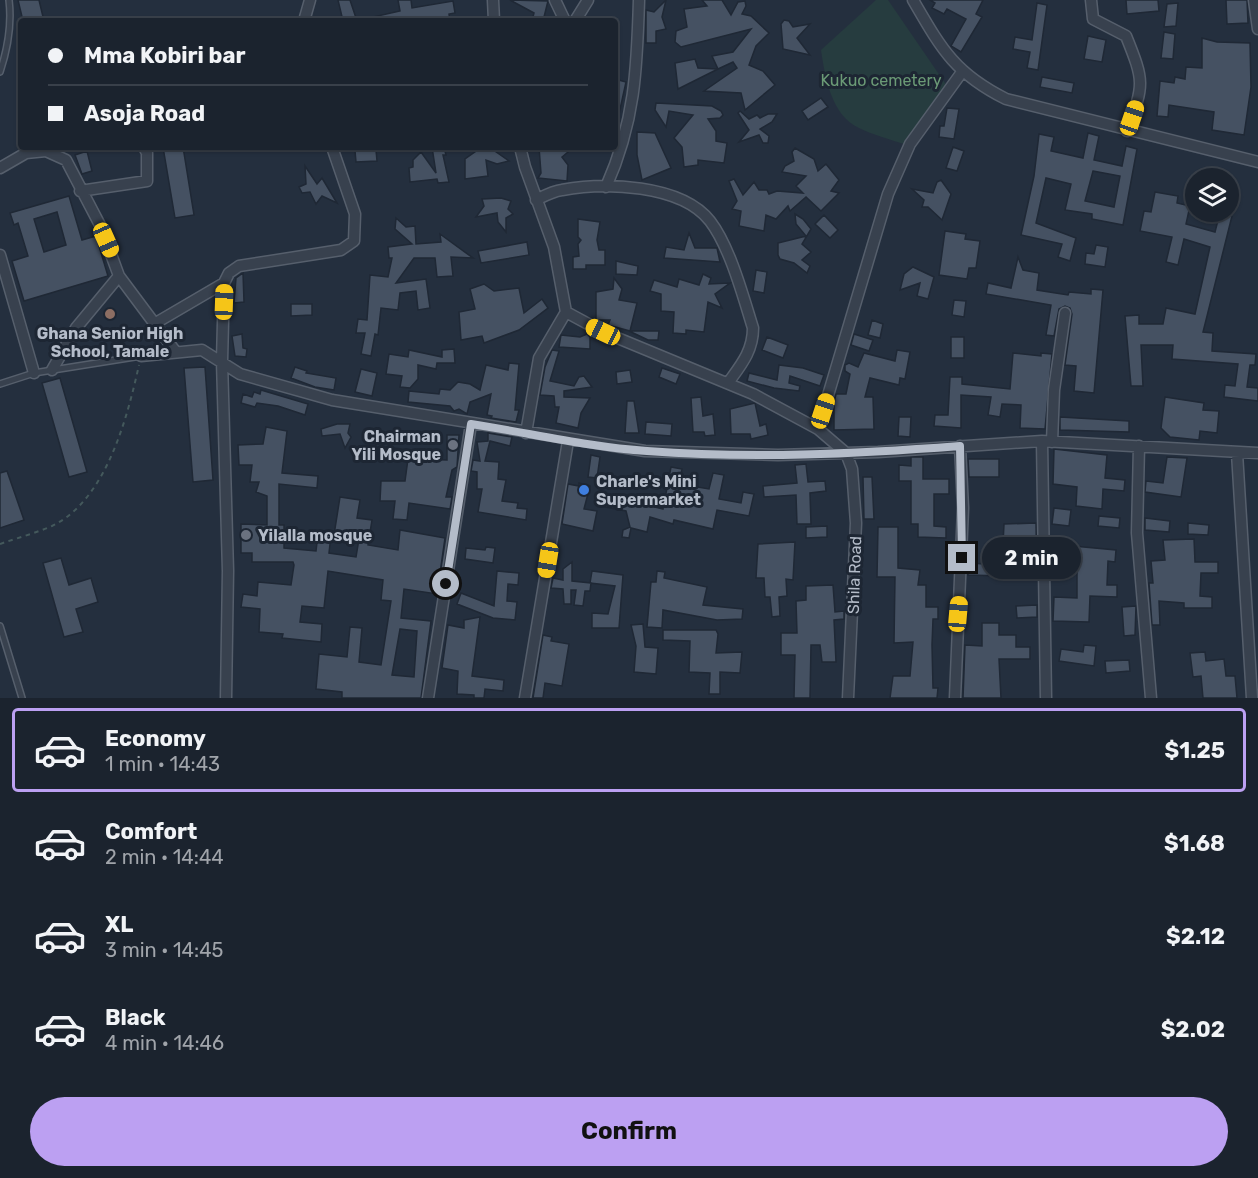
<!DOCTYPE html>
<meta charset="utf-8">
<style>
body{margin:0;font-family:Rubik,sans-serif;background:#282f3a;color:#f1f3f6;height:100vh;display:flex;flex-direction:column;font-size:22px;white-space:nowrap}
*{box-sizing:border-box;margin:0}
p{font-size:20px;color:#a0a4aa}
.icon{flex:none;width:33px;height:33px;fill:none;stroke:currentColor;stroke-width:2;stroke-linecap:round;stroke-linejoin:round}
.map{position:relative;height:698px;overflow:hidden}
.panel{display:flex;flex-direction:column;background:#1b232e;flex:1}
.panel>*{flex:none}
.hud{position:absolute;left:18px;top:18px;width:600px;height:132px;border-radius:6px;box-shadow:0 2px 4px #0004,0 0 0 2px #39404a;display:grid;align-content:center;height:132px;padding:0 30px;background:#1b232e}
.tools{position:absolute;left:1185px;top:168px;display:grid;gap:12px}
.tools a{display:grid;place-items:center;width:54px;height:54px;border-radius:50%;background:#1b232e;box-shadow:0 2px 4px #0004,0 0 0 2px #39404a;font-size:30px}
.end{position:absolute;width:27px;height:27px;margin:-14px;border:8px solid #b4bcc9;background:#111;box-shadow:0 0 0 3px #111}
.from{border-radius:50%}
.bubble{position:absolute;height:42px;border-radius:21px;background:#1b232e;box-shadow:0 2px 4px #0004,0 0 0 2px #39404a;font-size:20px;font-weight:700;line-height:42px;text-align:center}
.car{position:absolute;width:18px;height:36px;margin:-18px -9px;border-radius:8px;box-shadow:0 0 4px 2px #0007;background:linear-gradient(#f5c518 24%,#345 0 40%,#f5c518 0 76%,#345 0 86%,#f5c518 0)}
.hud b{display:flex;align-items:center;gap:21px;height:57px;font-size:22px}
.hud b+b{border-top:2px solid #39404a}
.hud i{width:15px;height:15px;background:#f1f3f6}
ul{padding:10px 0 0;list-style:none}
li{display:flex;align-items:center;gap:18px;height:84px;margin:0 12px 9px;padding:0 18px;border:3px solid transparent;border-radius:6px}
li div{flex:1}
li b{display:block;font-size:22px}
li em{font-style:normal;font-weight:700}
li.selected{border-color:#bca0f2}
li>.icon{width:54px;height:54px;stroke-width:1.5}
.cta{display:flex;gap:12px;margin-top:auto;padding:12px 30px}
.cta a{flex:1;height:69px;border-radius:36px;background:#bca0f2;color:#111;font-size:24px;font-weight:700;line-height:69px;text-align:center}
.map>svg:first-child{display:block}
.green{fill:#263c3f}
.building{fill:#455162;stroke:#1f2835;stroke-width:1.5;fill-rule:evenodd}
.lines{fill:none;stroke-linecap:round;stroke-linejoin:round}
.lane-casing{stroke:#565f6c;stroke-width:8}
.street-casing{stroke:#565f6c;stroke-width:13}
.path{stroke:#44595c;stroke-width:2;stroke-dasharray:4.5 4.5;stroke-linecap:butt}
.lane{stroke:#38414e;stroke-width:5}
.street{stroke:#38414e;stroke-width:10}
.route{stroke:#b4bcc9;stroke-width:8}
.education-dot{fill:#8d6e63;stroke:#1d2633;stroke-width:2}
.worship-dot{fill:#6b7280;stroke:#1d2633;stroke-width:2}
.shop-dot{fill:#3f7fe0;stroke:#1d2633;stroke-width:2}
.labels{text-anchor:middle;stroke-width:6;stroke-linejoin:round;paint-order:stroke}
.park-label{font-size:16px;fill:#6b9a76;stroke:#1d2633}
.poi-label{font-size:16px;font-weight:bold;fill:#b4bcc9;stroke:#1d2633;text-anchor:start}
.street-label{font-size:16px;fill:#b4bcc9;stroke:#1d2633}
</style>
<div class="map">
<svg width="1258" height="698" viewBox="0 0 1258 698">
<rect width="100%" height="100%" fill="#242f3e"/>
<path class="green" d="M876 0H888L947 86 904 144C889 139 873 135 859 128 831 115 825 77 821 50Z"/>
<path class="building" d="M18 0H39L44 21H23Z
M338 0H350L357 21H343Z
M398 0H411L412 8 453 1 455 13 449 14 450 21H373V17L400 11Z
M510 0 548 1 543 21H532L534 13Z
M666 0 662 17 666 29 656 31V43H646V10L654 12Z
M702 0H722L731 15 738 2 745 1 746 6 742 14 751 16 769 33 756 46 749 65 763 71 775 85 745 110 741 93 704 91 737 68 733 62 718 69 712 56 733 52 751 29 681 47 675 42 676 31 687 27 684 9 707 6Z
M930 0H983L976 14 982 17 961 52 951 46 966 19 947 9 944 14 932 8 935 3Z
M1126 0H1158L1159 11 1127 14Z
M1226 0H1247L1248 23 1227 24Z
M1037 3 1047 5 1038 70 1027 68 1030 52 1013 49 1015 37 1032 40Z
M1178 3 1176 26 1164 27 1167 4Z
M784 20 789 21 793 27 810 24 797 38 810 55 783 49 781 24Z
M1164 32 1175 34 1173 59 1161 58Z
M1088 36 1106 40 1102 62 1084 59Z
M1202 38 1217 42 1250 43 1251 87 1244 135 1212 130 1214 112 1169 105 1168 117 1157 116 1160 81 1174 83 1175 77 1185 79 1186 67 1202 68Z
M695 59 698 68 718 69 678 89 675 63Z
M1042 77 1074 83 1072 93 1040 87Z
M615 79 626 82 619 114H615Z
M821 98 828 107 808 120 802 111Z
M656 103 712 106 721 111 723 115 720 118 708 119 716 131V141L727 143 724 163 698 160V165L684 167 682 147 674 138 693 115 669 111 666 127 655 110Z
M947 108 959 109 954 139 939 137 940 126H944Z
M740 111 749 119 757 115 760 118 768 114H777L772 122 760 129 769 136 768 143H763L759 135 739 142 749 130 738 113Z
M637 132 655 133 671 168 642 180 637 155Z
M1088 133 1099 136 1094 160 1122 166 1126 146 1137 149 1123 225 1092 219V214L1065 210 1071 184 1046 178 1036 223 1076 238 1070 261 1058 257 1062 244 1021 235 1034 176 1039 134 1054 137 1051 151 1083 158ZM1093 171 1120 176 1114 207 1085 201Z
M163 147H183L194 215 175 218Z
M432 147H444L446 155H443L449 182 438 183 437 179 410 182 409 168 413 167V160L421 152 436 173Z
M482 147H489L509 161 497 164 486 160 488 176 465 179V159Z
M539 147H574L562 157 568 165 567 181 538 178 541 173Z
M953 147 964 151 957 171 946 168Z
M795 148 814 159 818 171 826 164 839 180 831 191 839 193 821 211 806 197 790 211 788 206 776 219 766 215 764 231 739 226 741 211 732 209 737 201 729 181 734 179 743 195 754 182 759 190H767L769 194 777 191 803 193 796 186 806 176 782 172 785 166 794 161 792 152Z
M376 150 377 161 356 162 355 151Z
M87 151 92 171 82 174 75 155Z
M305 166 317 184 322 178 337 203 322 196 316 204 310 192 302 193 299 187 306 184Z
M941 180 951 194 942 220 928 207H922L924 200 912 189 933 193 937 182Z
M1155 192 1178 196 1177 203 1190 206 1186 224 1215 232 1220 212 1232 216 1203 332 1213 333 1212 351 1256 354 1255 365H1250L1247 387 1258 388V401L1224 397 1225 385 1235 386 1238 364 1172 359 1173 345H1141L1143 386H1131L1125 316 1139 315V324H1163L1166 308 1195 314 1210 247 1184 239 1178 265 1166 262 1172 237 1140 231 1144 211 1151 212Z
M69 196 82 240 96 236 108 276 24 301 12 261 28 256 18 223 14 225 10 213ZM57 212 66 245 44 252 34 219Z
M501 198 511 201 508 209 513 214 506 218V232L498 222 497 213 476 217 484 206 482 199Z
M795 214 803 219 811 229 802 244 811 252 802 260 810 266 807 273 794 263 780 259 778 255V243L806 236 796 224Z
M824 215 838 230 830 238 815 224Z
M396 218 406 227 415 226 416 244 441 242 440 234 473 258 451 257 453 276 437 277 435 258H414L396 283 426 279 430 308 418 310 416 291 400 293 398 310 381 308 378 335 375 334 371 356 361 354 365 333H356L358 319 367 320 370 275 388 277 392 258H389L388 247 412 244 395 229Z
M578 219 600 222 597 240 599 250H605V265H586V269H573V257L579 256 578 244 581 240 578 237Z
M945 231 966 234 965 239 980 241 976 268H969L967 279 939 275Z
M689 233 695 248H717L720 262 664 258 666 247 684 250Z
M527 242 529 255 481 263 478 251Z
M1096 245 1108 247 1105 267 1085 264 1086 253 1094 254Z
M1018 257 1023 270 1039 273 1037 290 1068 295 1069 292 1091 294V289L1103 290 1094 393 1074 391 1076 366 1065 365 1072 314 1070 308 1065 306 1059 309 1054 336 1046 335 1051 305 986 294 988 283 1011 288Z
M616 261 638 266 637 275 616 274Z
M913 267 934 277 928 299 917 296 920 283 900 290 904 274Z
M756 270 767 272 764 293 753 291Z
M243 273 244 302 234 303 236 278Z
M703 274 711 278 709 284 730 283 715 294 722 308 708 302 704 332 686 330V334L673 333 674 312 661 311V294L650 291 654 280 677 287 679 279 699 285Z
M614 278 622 289 619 300 637 303 630 331 608 325 610 320H596V292L613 289Z
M484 284 494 291 519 288 524 313 542 299 548 308 519 330 484 343 482 336 461 340 459 312 475 309 470 289Z
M954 300 966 301 964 317 952 315Z
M291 304H312V315L291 316Z
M872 320 883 324 880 338 868 335Z
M629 331H659L658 340H648Z
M242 334 243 348 247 349 246 357 235 356 232 336Z
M587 334 590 337V349L559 347 561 335 580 337Z
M854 334 873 340 869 351 851 345Z
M767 337 788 345 783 358 762 350Z
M951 337H964V358H951Z
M454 349 455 363H437L436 369 418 365V379L410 388 400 387 402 376 386 374 389 354 408 357 409 350 442 357V350Z
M552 350 559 351 550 381 574 386 579 377 584 376 592 387 564 391V397L590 398 581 413 578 428 556 423 559 407H555L554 396 540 395 545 367Z
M897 350 910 352 905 379 900 378 899 385 870 378 865 397H873L874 429 834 430V403L836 394H846L850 374 845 371V365L849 363 858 367 864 353 895 361Z
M1013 353 1041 356V353L1052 354 1045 429 1020 428 1021 405 1002 404 1000 417 988 415 991 397 961 395V428L934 426 935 415H948L950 377H962V384L1010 389Z
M509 363 519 364 515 410H519L516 422 491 418 492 416 487 415 491 394 470 402 467 414 459 409 454 411 450 406 408 402 409 391 439 394 440 389 450 390 458 382 470 384 480 390 486 365 508 370Z
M779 365 803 368 824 375 820 386 790 376 789 383 800 386 799 391 774 388 747 381 749 373 777 380Z
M205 367 213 480 193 482 184 368Z
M295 367 307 371 306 373 336 378 334 390 315 387 291 378Z
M662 368 680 374 676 384 659 377Z
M361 369 377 373 372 396 355 392Z
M630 370 632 382 617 384 616 372Z
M60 378 87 472 69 477 42 383Z
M261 390 308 404 305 415 278 406 257 403 255 407 241 403 243 394 252 397 254 392 260 394Z
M701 397 703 416 713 414 715 435 705 436 704 432H693L691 398Z
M1165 397 1204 403 1203 410 1219 411 1217 433 1200 431 1199 440 1170 437 1161 428Z
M627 401H634L639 433H625Z
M755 403 760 426 766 424 768 435 751 439 750 434H731L730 409Z
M899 417H911L910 437 898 436Z
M1060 417 1129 421V432L1060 430Z
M646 422 672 424 671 436 645 434Z
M337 424H350L348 433 351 437 345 448 340 434 322 436 321 429Z
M266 427 287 431 282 473 318 476 317 488 279 484V525H284V548L316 551 318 534 331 535 329 553 356 557 359 539 334 535 340 497 360 500 357 518 372 520 368 545 398 550 400 530 445 538 437 594 404 589 401 618 431 621 421 698H342V692L316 689 319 654 347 657 350 627 362 628 359 662 381 665 391 601 381 600 383 580 328 571 324 608 302 606 300 622 322 624 321 642 282 638 283 634 259 632 260 609 241 607 243 594 257 596 258 582 291 585 294 565 293 562H252V553H241V524L267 525V496L256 492 259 482H250L252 465H239L238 445 263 444ZM400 629 417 631 414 677 392 675Z
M488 433 512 437 510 446 490 441 485 461 499 462 498 479 506 480 502 501 518 503 517 508 527 509 526 520 478 512 482 489H477V472L471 471 473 460 480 461 477 442 488 441Z
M447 435H459L457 467 452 470 446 497H452L450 509 409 503 407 520 393 519 395 501H380L381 481H405L408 459 447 460Z
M386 447 408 450 407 461 385 458Z
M1054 449 1107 455 1105 478 1125 480 1124 491 1103 489 1102 509 1076 506 1077 487 1053 484Z
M591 455 600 457 597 478 588 477Z
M911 457H923V479H949V494H934V526L946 527V538L918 537V524H911V481H899V465L911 466Z
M1167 457 1187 458 1181 497 1145 492 1146 481 1163 483Z
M968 459H999V477H969Z
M806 464 808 482 825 481 826 491 810 493 811 524H797L796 495 764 497 763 486 797 483 795 465Z
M671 467 682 469 679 484 709 489 713 473 724 475 719 499 741 503 743 492 754 494 749 516 717 510 713 529 674 520 673 524 650 517 647 532 631 528 629 538 622 537 623 530 630 527 626 511 605 507 608 495 663 509Z
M7 471 24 520 0 528V473Z
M863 477H872L874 519H864Z
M579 483 590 486 584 509 597 511 593 531 562 524 568 484 579 486Z
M1054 508 1071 510 1069 526 1052 524Z
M1099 516 1120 518 1119 528 1098 526Z
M1145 518 1170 521 1169 532 1145 530Z
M1036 523 1037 579H1002V576L968 575V563L1002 565 1004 524Z
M1188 523 1209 525 1208 535 1188 534Z
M827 526V537L806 538V527Z
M878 527H898V568L920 570 918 585H926V607H938V619H933L932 645 933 688H938L937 698H890L893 676H910L913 642 894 643 895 577H877Z
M1194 539 1195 562H1218V573H1201L1200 596 1212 597V608H1184V603L1159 601 1160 625H1152L1149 583H1153L1151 561 1165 560 1163 540Z
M795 542 793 580 786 579 787 596 779 597 780 616 772 617 770 597H765L764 578H756L758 544Z
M1062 545 1116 550 1115 562 1108 561 1107 585H1117V597L1090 596 1089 622 1053 621 1054 597 1077 598V558L1061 556Z
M486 547 495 548 493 563 465 559 466 548 485 550Z
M61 558 69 585 91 578 98 602 76 609 83 632 64 637 43 563Z
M572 562V581L591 583 590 591H585L583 606 574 605 576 590H571V604H564L563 589 551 588 553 578 563 580V569Z
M497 571 519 573 518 585 508 584 507 601 517 602 515 620 493 618 457 604 461 593 494 606Z
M592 571 623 575 619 628H592V613L608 614 615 586 590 583Z
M657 571 665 572 664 578 707 587 703 605 743 609 742 619 717 620 663 610 662 628 647 627 651 582H656Z
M833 585 835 612 844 611V619L834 620 836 662H822L820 645H811L810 698H794L795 655H781V633H797L796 601 806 600V586Z
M1037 605V617L1017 618 1016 606Z
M1136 606 1135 635 1124 636 1122 607Z
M480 617 472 676 504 680 503 691 485 689 484 698H474V695L457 694 458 671 442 668 448 625 464 628V620Z
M982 623H999V635H1016V647H1030V659H999L1001 698H963L965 645 982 646Z
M643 624 645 647 658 648 656 674 634 672 636 646 631 625Z
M663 630H716L718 634 716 653 742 652 740 673 720 672V694H709L710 673 689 672 690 641 663 640Z
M543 635 552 637 551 641 569 644 562 686 545 683 543 698H533Z
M1084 645 1096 646 1094 666 1059 661 1061 649 1083 652Z
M1205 652 1206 661 1224 659 1226 676H1235L1237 698H1203L1201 676 1193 677 1190 653Z
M1129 660 1130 671 1106 673 1105 661Z"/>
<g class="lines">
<g class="lane-casing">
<path id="lane" d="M0 72C8 48 12 25 9 0
M0 384 34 373 141 356
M0 626 22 698"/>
</g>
<g class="street-casing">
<path id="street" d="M493 0 494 21
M555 0 565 21
M913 0C941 48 954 73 1006 99L1258 162
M1091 0 1093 19 1126 36C1145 83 1144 84 1127 131
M1254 0 1258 29
M304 21 310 0
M575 21 588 0
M520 147 525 167 554 247 566 312 539 358 526 433
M0 168 26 153 46 151 66 160 101 227 119 276 175 351
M606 187C635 122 637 69 639 0
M80 191 147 181V153L144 147
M536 200C544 196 553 191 562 190 604 182 681 184 710 221 730 247 743 296 753 328 753 351 741 365 728 383
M0 255 34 373
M566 312 603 332 753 394 818 429 846 453 852 469 856 523 848 698
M154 324 224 283
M141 356 202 350 240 374 332 400 645 451 778 455 878 452 1042 441 1258 453
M52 370 76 328 119 276
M818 429 888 194 910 144 962 72
M1042 441 1046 698
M1052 442 1054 390 1065 313
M1139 446 1137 533 1151 698
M1237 453 1252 698
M226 698 228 571 222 361 224 283 229 273 239 266 341 250 354 241 355 214 332 147
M428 698 471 424
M525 698 568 441
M955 698 963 508 960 446"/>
</g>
<path class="path" d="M0 544C17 538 36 533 52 526 106 500 127 419 139 365"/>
<use href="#lane" class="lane"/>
<use href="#street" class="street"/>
</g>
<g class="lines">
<path class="route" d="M446 584 471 424C530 433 588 447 647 451 751 459 856 454 960 446L962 558"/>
</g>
<circle class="education-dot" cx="110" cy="314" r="6"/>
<g class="worship-dot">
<circle cx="453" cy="445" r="6"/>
<circle cx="246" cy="535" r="6"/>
</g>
<circle class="shop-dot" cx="584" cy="490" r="6"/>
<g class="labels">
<g class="park-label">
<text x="881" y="86">Kukuo cemetery</text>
</g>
<g class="poi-label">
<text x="110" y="339" text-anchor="middle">Ghana Senior High<tspan x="110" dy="18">School, Tamale</tspan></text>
<text x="441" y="442" text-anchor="end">Chairman<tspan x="441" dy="18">Yili Mosque</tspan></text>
<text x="596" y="487">Charle's Mini<tspan x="596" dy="18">Supermarket</tspan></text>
<text x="258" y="541">Yilalla mosque</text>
</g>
<g class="street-label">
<text transform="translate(854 575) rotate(-88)" y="6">Shila Road</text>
</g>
</g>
</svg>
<div class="tools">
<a><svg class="icon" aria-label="layers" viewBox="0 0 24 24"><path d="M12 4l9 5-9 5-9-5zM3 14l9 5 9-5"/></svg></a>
</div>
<i class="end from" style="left:446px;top:584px"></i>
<i class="end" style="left:962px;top:558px"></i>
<div class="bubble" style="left:982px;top:537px;width:99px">2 min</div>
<i class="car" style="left:1132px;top:118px;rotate:19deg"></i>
<i class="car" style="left:106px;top:240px;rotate:156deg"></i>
<i class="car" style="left:224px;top:302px;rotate:2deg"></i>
<i class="car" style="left:603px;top:332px;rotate:295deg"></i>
<i class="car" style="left:823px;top:411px;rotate:18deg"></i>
<i class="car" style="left:548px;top:560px;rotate:189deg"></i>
<i class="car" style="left:958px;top:614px;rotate:5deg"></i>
<div class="hud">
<b><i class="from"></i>Mma Kobiri bar</b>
<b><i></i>Asoja Road</b>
</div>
</div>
<section class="panel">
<ul>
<li class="selected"><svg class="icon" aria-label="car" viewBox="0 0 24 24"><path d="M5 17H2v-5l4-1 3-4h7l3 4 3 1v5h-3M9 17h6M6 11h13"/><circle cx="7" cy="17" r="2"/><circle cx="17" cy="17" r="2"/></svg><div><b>Economy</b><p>1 min · 14:43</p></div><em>$1.25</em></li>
<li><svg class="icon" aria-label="car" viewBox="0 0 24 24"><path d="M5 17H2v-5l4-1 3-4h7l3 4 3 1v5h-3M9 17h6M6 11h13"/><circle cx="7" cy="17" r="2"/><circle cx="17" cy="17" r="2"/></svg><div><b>Comfort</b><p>2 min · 14:44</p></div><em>$1.68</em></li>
<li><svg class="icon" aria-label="car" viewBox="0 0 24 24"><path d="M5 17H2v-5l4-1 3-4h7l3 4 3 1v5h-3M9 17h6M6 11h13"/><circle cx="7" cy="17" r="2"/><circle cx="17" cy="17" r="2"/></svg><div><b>XL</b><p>3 min · 14:45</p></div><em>$2.12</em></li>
<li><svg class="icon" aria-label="car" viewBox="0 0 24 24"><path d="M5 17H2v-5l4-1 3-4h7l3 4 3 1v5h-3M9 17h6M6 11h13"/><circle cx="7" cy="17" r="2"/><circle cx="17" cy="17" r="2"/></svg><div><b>Black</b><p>4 min · 14:46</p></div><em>$2.02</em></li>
</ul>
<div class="cta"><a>Confirm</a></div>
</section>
